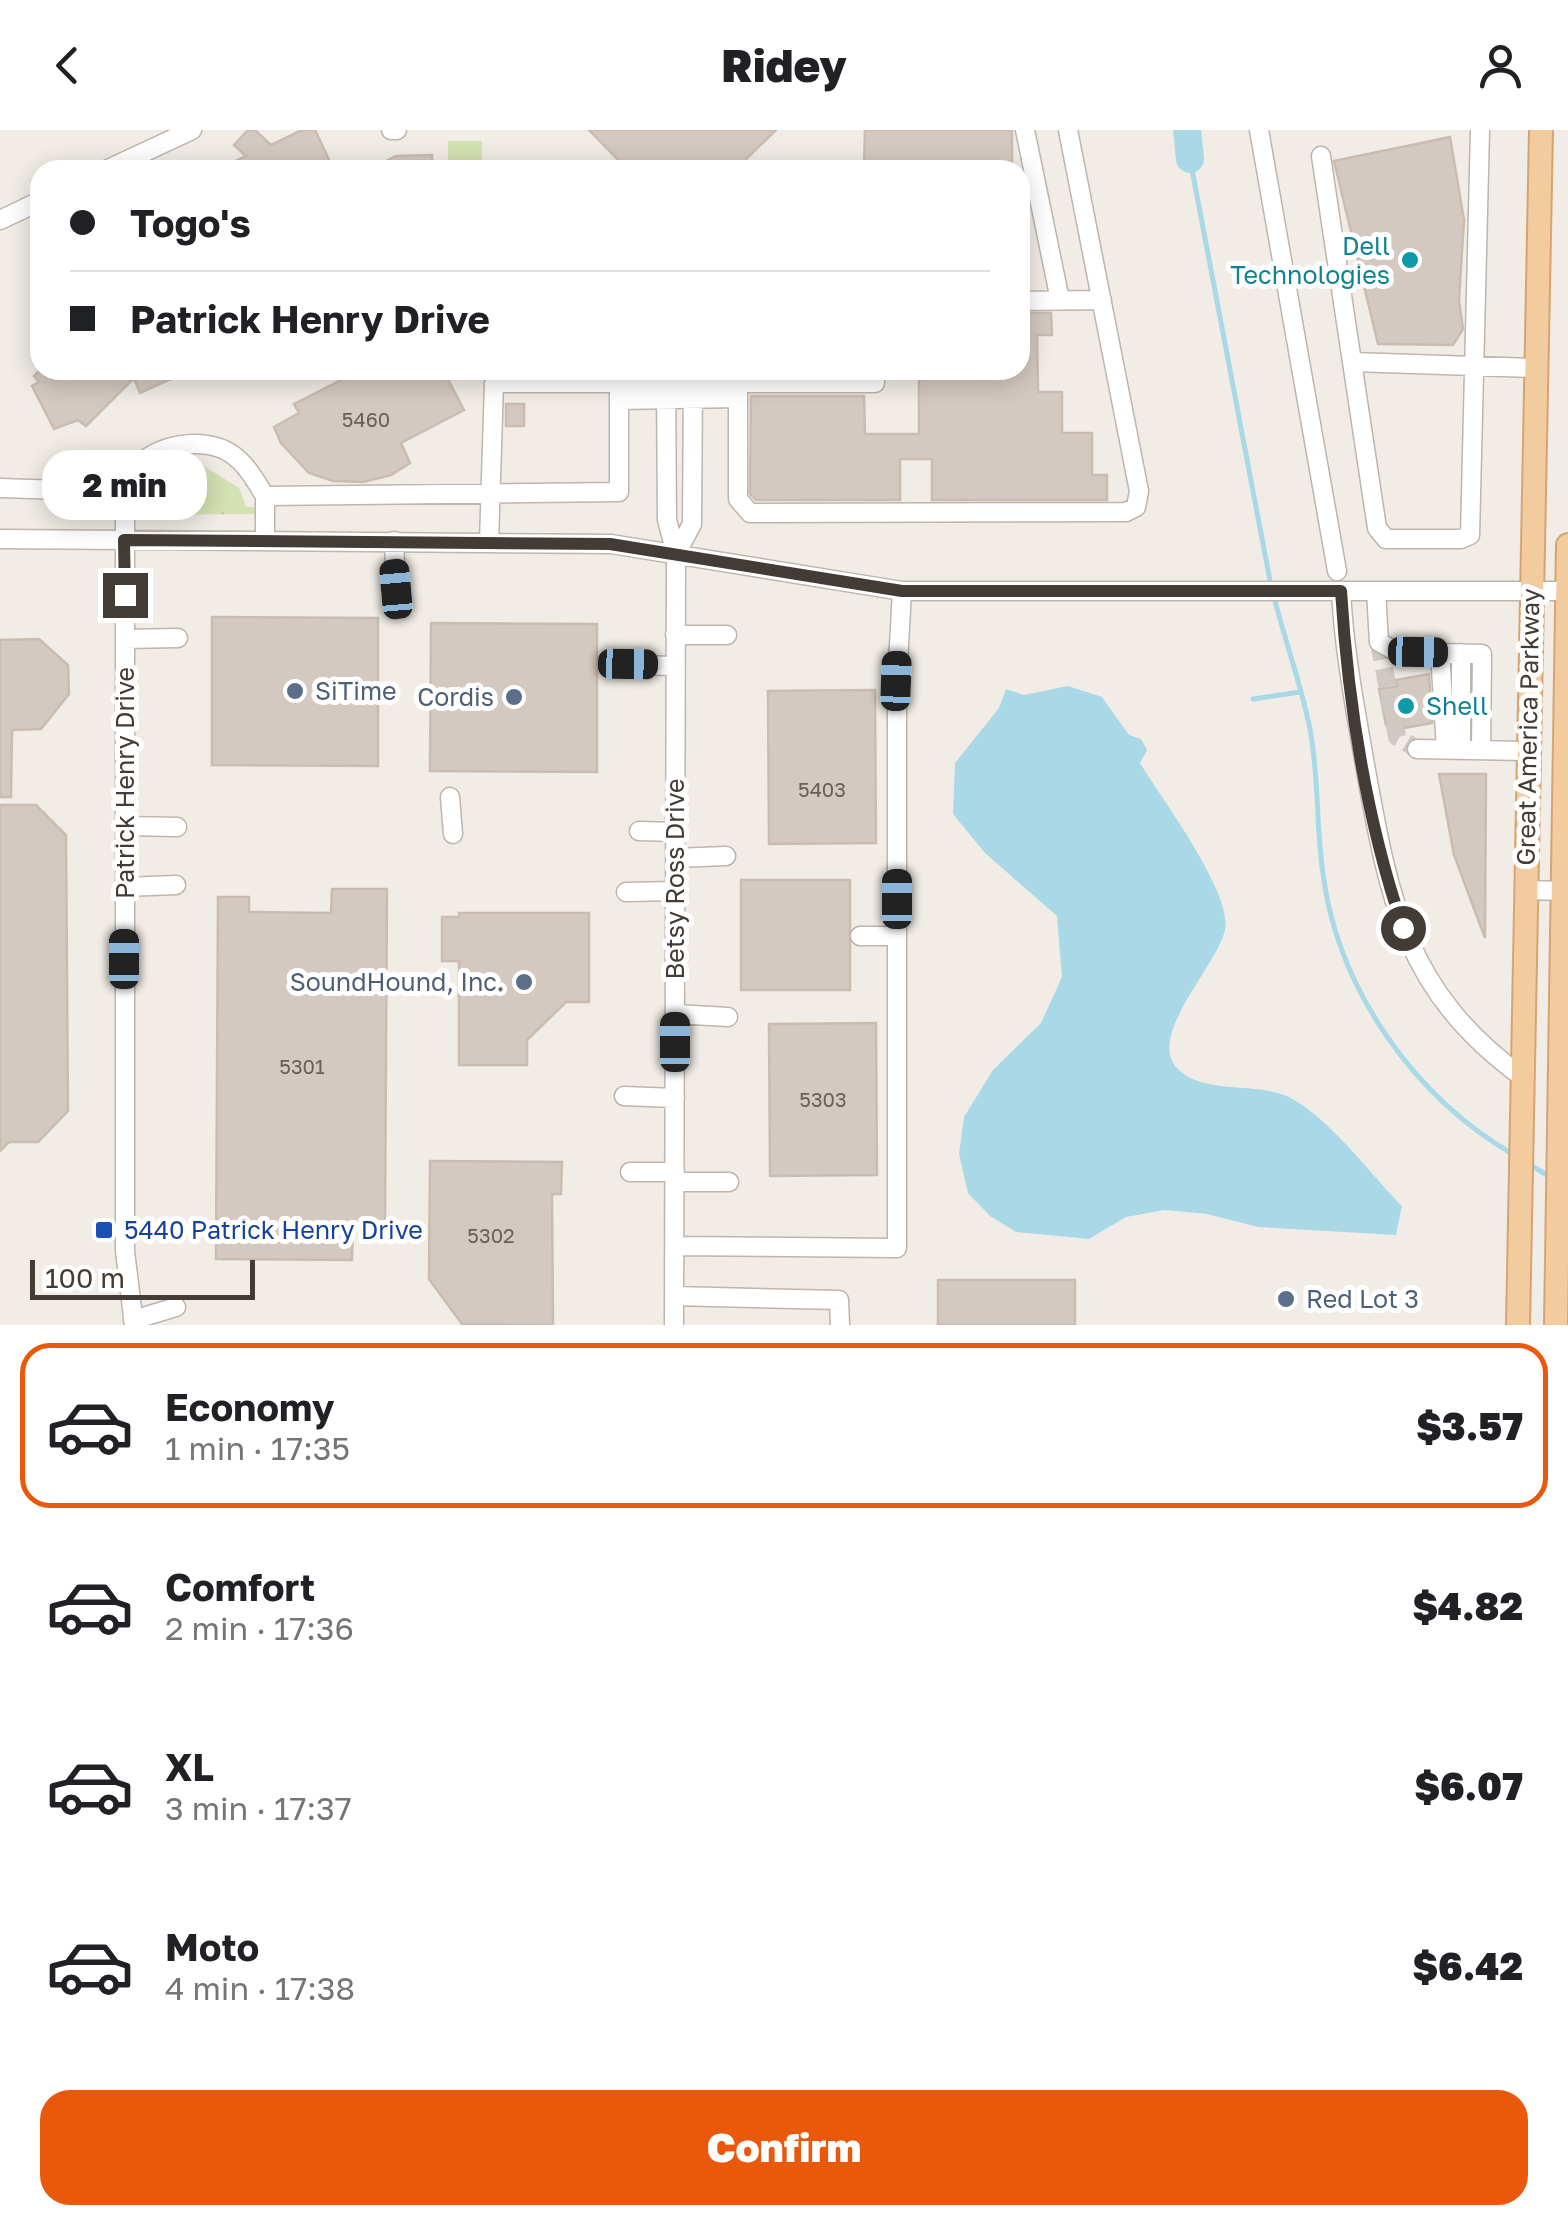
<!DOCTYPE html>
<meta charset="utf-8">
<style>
body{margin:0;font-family:"Golos Text",sans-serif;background:#f6f6f6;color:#202124;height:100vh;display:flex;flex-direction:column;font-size:38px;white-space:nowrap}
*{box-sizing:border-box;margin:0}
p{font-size:32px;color:#757577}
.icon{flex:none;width:55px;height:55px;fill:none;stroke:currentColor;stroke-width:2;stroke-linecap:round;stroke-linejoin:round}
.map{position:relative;height:1195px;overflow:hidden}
.side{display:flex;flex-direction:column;background:#fff;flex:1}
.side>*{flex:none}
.banner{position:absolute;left:30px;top:30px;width:1000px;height:220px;border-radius:30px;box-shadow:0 5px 25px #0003;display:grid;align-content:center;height:220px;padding:0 40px;background:#fff}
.scale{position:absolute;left:30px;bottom:25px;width:225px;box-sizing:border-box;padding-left:10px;border:5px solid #433c36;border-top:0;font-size:28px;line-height:35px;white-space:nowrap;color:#433c36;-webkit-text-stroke:8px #fff;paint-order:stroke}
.end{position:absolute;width:45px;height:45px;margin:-22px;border:12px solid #433c36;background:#fff;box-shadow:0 0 0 5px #fff}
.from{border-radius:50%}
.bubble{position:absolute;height:70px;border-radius:30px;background:#fff;box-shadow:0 5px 25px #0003;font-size:32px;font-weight:800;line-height:70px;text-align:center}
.car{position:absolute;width:30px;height:60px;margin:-30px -15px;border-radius:12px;box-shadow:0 0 8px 2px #0007;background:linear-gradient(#222 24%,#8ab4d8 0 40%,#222 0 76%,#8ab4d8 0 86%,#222 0)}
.banner b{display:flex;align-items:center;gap:35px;height:95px;font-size:38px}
.banner b+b{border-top:2px solid #e0e0e0}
.banner i{width:25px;height:25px;background:#202124}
ul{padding:18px 0 0;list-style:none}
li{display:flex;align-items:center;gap:30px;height:165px;margin:0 20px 15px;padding:0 20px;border:5px solid transparent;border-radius:30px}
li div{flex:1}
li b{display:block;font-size:38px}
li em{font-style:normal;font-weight:800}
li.current{border-color:#ea580c}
li>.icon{width:90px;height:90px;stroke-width:1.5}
.cta{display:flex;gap:20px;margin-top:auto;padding:20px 40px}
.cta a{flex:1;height:115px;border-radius:30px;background:#ea580c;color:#fff;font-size:40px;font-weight:800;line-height:115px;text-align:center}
header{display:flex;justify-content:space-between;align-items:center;height:130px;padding:0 40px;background:#fff;font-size:45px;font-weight:800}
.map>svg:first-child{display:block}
.grass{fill:url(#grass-tufts)}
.green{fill:#d4e1b3}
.water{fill:#a9d9e7}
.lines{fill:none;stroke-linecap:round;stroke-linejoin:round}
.stream{stroke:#a9d9e7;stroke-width:5}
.river{stroke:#a9d9e7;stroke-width:28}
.building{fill:#d4c9c0;stroke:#cbbcb1;stroke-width:2.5}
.minor-tunnel{stroke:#cec9c3;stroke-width:18;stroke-dasharray:18 9;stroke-linecap:butt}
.minor-casing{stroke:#beb5ad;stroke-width:21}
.major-casing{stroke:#d5a470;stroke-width:26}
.minor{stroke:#fff;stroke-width:18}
.major{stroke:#f2cb9e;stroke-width:22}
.route{stroke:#433c36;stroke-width:12}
.culture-dot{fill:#0f9aa8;stroke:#fff;stroke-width:4}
.service-dot{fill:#5c6f8a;stroke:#fff;stroke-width:4}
.transit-dot{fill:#1a4fb4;stroke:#fff;stroke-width:4}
.labels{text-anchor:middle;stroke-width:10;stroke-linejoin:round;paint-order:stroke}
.number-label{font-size:20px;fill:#675f58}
.culture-label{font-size:25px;fill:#0d838f;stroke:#fff;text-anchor:end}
.service-label{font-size:25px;fill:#4e5e75;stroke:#fff;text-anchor:start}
.street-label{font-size:25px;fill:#433c36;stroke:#fff}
.transit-label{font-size:25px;fill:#164399;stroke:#fff;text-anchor:start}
</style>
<header><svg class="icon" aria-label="back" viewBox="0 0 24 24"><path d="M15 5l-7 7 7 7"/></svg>Ridey<svg class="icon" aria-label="person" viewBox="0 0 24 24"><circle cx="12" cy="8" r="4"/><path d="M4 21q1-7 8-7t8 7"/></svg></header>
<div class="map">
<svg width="1568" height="1195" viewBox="0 0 1568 1195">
<defs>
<pattern id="grass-tufts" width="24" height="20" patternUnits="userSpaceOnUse" patternTransform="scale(2.5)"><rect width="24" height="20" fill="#d4e1b3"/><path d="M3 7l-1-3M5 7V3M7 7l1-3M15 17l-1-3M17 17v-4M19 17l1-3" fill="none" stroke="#b7c29b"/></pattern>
</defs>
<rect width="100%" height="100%" fill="#f1ece6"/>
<path class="grass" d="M204 336 239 358 246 377H259L258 384 134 385 133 377H146C160 347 172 339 204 336Z"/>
<path class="green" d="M448 11H482V40H448Z"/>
<path class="water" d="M1068 556 1102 567 1129 605 1141 609 1147 620 1140 633C1161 668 1233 763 1225 800 1217 836 1148 904 1176 937 1199 963 1248 954 1278 963 1319 974 1371 1045 1402 1076L1396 1105 1258 1097 1207 1084 1164 1080 1126 1087 1089 1109 1016 1102 990 1086 968 1063 959 1024 964 987 993 940 1041 893 1062 847 1057 786 985 723 953 684 955 633 999 578 1006 559 1024 565Z"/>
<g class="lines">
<path class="stream" d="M1190 29 1271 456
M1274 467C1285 511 1301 554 1310 599 1319 647 1316 696 1323 744 1338 859 1414 967 1514 1025
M1253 569 1300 562
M1527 1033 1552 1048"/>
<path class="river" d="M1187 0 1190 29"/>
</g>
<path class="building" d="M248 0H255L271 15 302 0H315L334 40H217L246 26 234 15Z
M589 0H776L735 40H628Z
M865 0H1012V40H864Z
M1450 7 1464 90 1459 170 1463 199 1453 215 1378 214 1334 31Z
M432 25 433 40H369L396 26Z
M1020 183H1051L1052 205H1037L1038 262H1062V303H1092V345H1107V370H932V329H900V370H756L750 364 751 266H864L865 304H919V240H1020Z
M40 240H190L140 263 134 248 86 296 78 290 54 299 32 256 39 252 34 246Z
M361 240H443L464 280 401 313 410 333 391 345 363 352 333 351 309 343 281 313 274 297 299 283 294 274Z
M506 274H524V296H506Z
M212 487 378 488V636L212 635Z
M431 493 597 494V642L430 641Z
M39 509 68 535 69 564 41 599 12 600 11 667H0V510Z
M1429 544 1432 593 1404 598 1403 592 1386 595 1379 559 1397 556 1396 550Z
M875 560 876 713 769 714 768 561Z
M1439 644H1486L1485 808 1454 725Z
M0 675H36L66 705 68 981 38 1012H9L0 1021Z
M741 750H850V860H741Z
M332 759H387L385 1092H353L352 1130 216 1129 218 767H249V782L331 783Z
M459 783H589V872H566L527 910V935H459V831H442V787H459Z
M876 893 877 1045 770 1046 769 894Z
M430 1031 562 1032 561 1064H552L553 1195 462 1194 429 1149Z
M938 1150H1075V1195H938Z"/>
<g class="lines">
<path class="minor-tunnel" d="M1379 512 1397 607 1417 619"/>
<g class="minor-casing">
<path id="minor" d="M391 0H397
M1025 0 1060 170
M1259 0 1337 441
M1321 26 1377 398 1386 409H1461L1470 405 1480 0
M106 40 192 0
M0 90 40 71
M1020 171 1102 170
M1353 232 1536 238
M666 254 667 390 676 424 674 1195
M738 254V369L750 383 1126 382 1136 377 1139 361 1068 0
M619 270 738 268
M0 358 127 362
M0 409 611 414 902 461H1568
M265 411V366L619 362V253
M394 411 396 459
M489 412 494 253H875V240
M676 424 692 394 693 254
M1341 461C1344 521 1355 577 1365 635 1389 769 1405 861 1521 946
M1376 461 1379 512 1397 522 1482 524 1481 620
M675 505H727
M125 509 178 508
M1440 523 1446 619
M1461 523V620
M629 535 675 536
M1417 619 1528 621
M450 667 453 704
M125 696 177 697
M639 701 675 702
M675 728 726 726
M124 757 176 755
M1525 760 1568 761
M626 762 675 761
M860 806H897
M675 884 728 887
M624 966 675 968
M630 1042H675
M675 1052H729
M675 1116 897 1118V551L902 461
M674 1166 839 1170 840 1195
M133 1190 176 1177
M134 1195 125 1121V371C128 361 129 348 135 340 153 314 204 306 230 323 246 333 255 350 265 366"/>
</g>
<g class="major-casing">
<path id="major" d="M1518 1195 1541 0
M1556 1195 1568 415"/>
</g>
<use href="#minor" class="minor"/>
<use href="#major" class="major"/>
</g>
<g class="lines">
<path class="route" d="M125 465 124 410 610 414 902 461H1341C1348 573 1367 692 1403 798"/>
</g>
<g class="culture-dot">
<circle cx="1410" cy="130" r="10"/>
<circle cx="1406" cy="576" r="10"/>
</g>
<g class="service-dot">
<circle cx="295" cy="561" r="10"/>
<circle cx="514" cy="567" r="10"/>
<circle cx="524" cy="852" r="10"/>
<circle cx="1286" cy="1169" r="10"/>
</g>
<rect class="transit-dot" x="94" y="1090" width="20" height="20" rx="5"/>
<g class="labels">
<g class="number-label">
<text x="366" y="297">5460</text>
<text x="822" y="667">5403</text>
<text x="302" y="944">5301</text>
<text x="823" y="977">5303</text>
<text x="491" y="1113">5302</text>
</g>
<g class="culture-label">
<text x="1390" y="125">Dell<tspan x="1390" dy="29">Technologies</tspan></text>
<text x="1426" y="585" text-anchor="start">Shell</text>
</g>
<g class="service-label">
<text x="315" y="570">SiTime</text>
<text x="494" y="576" text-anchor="end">Cordis</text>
<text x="504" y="861" text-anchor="end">SoundHound, Inc.</text>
<text x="1306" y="1178">Red Lot 3</text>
</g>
<g class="street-label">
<text transform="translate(1528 597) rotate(-89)" y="9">Great America Parkway</text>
<text transform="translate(125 653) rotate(-90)" y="9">Patrick Henry Drive</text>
<text transform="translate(675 749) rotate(-90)" y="9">Betsy Ross Drive</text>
</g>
<g class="transit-label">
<text x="124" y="1109">5440 Patrick Henry Drive</text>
</g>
</g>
</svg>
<div class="scale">100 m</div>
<i class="end from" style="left:1403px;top:798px"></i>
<i class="end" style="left:125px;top:465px"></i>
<div class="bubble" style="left:42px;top:320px;width:165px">2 min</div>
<i class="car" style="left:396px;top:459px;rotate:355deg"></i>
<i class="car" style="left:1418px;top:522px;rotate:91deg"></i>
<i class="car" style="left:628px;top:534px;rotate:91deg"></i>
<i class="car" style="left:896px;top:551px;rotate:2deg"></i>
<i class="car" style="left:897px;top:769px;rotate:0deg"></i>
<i class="car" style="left:124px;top:829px;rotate:0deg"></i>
<i class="car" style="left:675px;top:912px;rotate:0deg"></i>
<div class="banner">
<b><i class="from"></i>Togo's</b>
<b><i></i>Patrick Henry Drive</b>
</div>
</div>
<section class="side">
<ul>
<li class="current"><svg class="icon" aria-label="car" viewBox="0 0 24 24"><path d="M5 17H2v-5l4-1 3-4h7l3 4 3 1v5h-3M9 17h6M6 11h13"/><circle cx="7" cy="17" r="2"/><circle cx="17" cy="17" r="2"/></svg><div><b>Economy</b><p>1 min · 17:35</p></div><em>$3.57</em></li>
<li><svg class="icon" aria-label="car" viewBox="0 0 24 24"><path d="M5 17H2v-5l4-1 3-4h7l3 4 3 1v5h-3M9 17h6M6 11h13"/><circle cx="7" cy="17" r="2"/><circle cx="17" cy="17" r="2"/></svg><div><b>Comfort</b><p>2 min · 17:36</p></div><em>$4.82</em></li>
<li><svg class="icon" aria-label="car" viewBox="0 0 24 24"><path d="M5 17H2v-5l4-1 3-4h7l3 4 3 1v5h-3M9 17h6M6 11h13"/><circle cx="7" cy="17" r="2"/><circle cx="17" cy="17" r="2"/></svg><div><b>XL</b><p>3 min · 17:37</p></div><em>$6.07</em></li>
<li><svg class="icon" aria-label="car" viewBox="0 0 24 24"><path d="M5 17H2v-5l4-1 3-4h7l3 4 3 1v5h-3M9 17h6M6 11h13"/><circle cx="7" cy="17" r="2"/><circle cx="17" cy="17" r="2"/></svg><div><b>Moto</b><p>4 min · 17:38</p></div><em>$6.42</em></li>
</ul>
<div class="cta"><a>Confirm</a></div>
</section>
